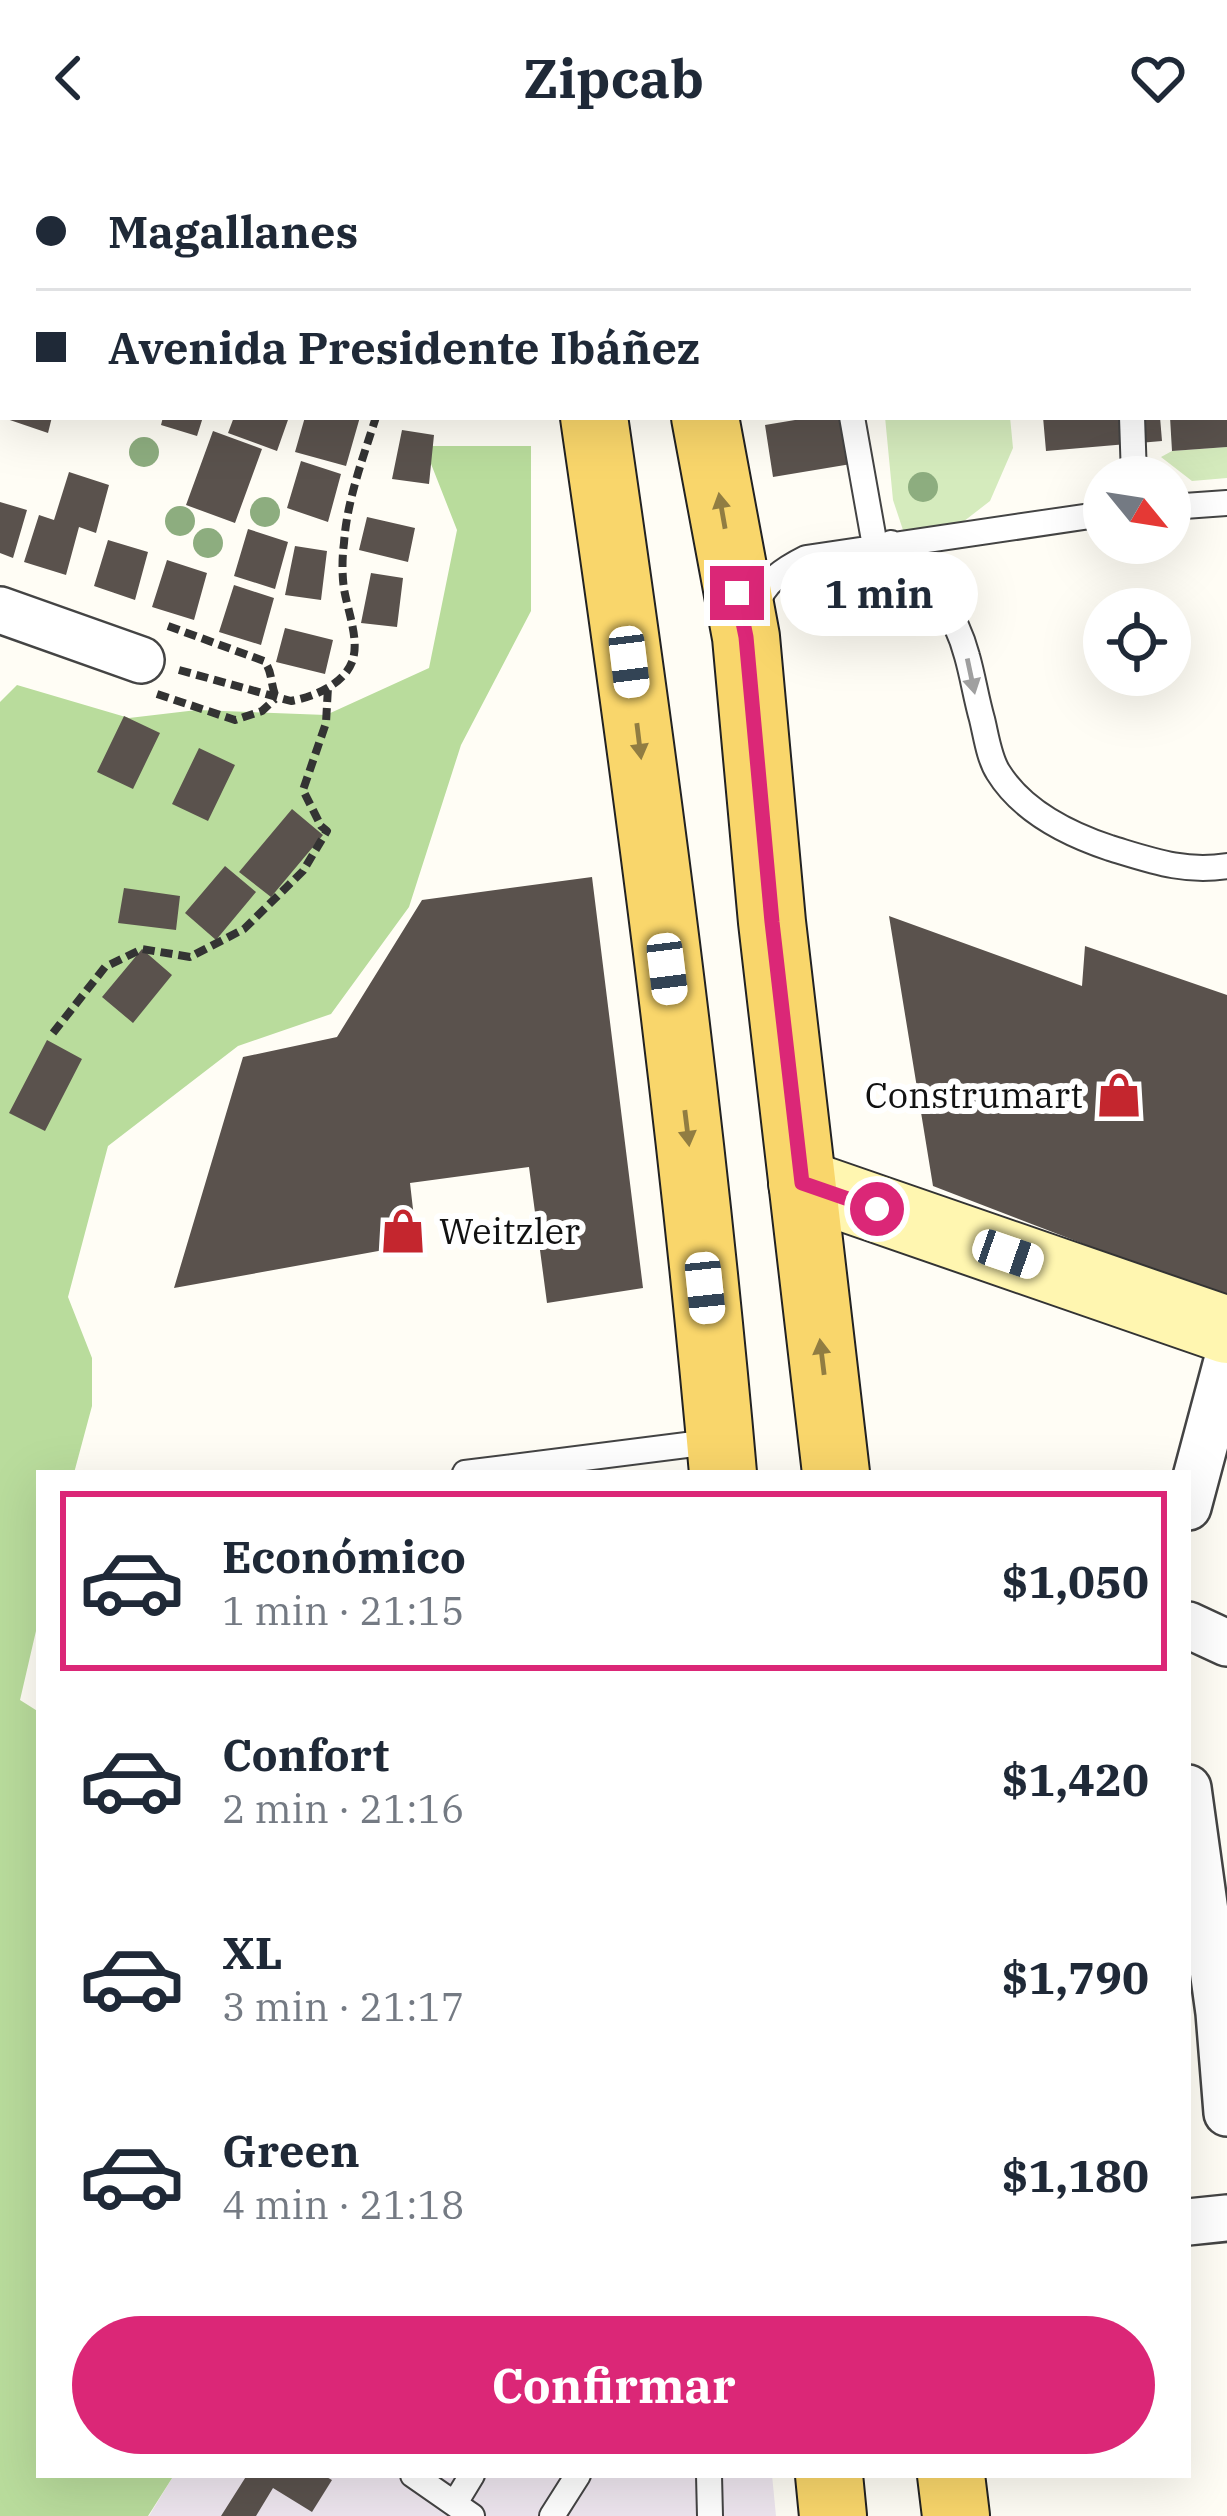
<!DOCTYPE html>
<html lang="es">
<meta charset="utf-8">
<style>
body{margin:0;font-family:"IBM Plex Serif",serif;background:#f2f2f3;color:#1f2937;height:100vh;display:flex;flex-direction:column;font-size:45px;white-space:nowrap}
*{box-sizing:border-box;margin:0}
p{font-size:39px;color:#747a83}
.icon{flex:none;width:66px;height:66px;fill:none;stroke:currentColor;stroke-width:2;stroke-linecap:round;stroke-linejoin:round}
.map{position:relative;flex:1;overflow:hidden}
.details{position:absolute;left:36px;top:1314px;width:1155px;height:1008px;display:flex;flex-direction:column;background:#fff;border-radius:0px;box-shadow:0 12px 48px #0002}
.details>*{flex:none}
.guide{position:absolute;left:0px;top:0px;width:1227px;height:264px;box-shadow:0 12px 48px #0002;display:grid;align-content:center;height:264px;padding:0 36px;background:#fff}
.needle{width:78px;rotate:120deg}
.fabs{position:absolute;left:1083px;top:300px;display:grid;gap:24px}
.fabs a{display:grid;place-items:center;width:108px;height:108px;border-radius:50%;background:#fff;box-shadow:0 12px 48px #0002;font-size:60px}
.end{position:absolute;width:54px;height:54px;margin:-27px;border:15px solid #db2777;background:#fff;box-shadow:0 0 0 6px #fff}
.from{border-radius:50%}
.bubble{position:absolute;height:84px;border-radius:42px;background:#fff;box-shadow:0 12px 48px #0002;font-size:39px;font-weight:700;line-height:84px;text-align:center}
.car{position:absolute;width:36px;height:72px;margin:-36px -18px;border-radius:15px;box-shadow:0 0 9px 3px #0007;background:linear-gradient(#fff 24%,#345 0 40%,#fff 0 76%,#345 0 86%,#fff 0)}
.guide b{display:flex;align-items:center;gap:42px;height:114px;font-size:45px}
.guide b+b{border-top:3px solid #e0e1e3}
.guide i{width:30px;height:30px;background:#1f2937}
ul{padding:21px 0 0;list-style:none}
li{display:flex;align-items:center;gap:36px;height:180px;margin:0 24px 18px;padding:0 12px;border:6px solid transparent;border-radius:0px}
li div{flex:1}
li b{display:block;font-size:45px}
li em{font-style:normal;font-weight:700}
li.selected{border-color:#db2777}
li>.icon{width:108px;height:108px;stroke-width:1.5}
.cta{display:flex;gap:24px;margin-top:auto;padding:24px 36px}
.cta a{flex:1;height:138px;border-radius:72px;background:#db2777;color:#fff;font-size:48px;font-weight:700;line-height:138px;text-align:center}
header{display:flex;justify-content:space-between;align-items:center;height:156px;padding:0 36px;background:#fff;font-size:54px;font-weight:700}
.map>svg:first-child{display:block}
.industrial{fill:#eee6ef}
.green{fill:#d5ebbd}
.forest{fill:#b9dc9c}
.building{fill:#5a524d}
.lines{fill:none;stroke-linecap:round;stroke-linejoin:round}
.lane-casing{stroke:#444;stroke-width:28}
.street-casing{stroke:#444;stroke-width:50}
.secondary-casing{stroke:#333;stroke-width:70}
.primary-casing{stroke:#222;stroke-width:70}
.highway-casing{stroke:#222;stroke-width:70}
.path{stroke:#333;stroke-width:8;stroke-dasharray:12 6;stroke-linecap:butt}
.lane{stroke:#fff;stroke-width:24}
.street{stroke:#fff;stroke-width:45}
.secondary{stroke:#fff6b0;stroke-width:66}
.primary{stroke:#f9d66b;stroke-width:66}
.highway{stroke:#f5a25d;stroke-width:66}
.tree{fill:#8dad7f}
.oneway{fill:#917d42}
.oneway2{fill:#a0a0a0}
.route{stroke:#db2777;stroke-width:15}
.labels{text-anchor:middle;stroke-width:12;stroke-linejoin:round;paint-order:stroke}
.poi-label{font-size:36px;fill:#111;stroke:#fff;text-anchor:end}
</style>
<header><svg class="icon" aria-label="back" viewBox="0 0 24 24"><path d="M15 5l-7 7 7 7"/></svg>Zipcab<svg class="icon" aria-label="heart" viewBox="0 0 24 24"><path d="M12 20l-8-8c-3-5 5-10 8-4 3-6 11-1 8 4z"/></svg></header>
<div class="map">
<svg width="1227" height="2360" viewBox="0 0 1227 2360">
<rect width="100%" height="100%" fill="#fffdf5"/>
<path class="industrial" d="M174 2319H772L776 2360H149Z"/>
<path class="green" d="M885 261H1010L1013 292 990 345 950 376 905 380 893 344Z
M1227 291V322L1192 325 1161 301 1172 295Z"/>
<path class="forest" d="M424 290H531V455L461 589 409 751 331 858 238 890 108 990 68 1141 92 1202V1250L74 1317H39V1462L20 1544 39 1556V2319H174L148 2360H0V546L17 529 129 562 197 554 326 559 429 512 457 374Z"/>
<path class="building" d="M1 261H52L48 277Z
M163 261H203L197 280 161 269Z
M234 261H289L277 295 228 277Z
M305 261H360L346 310 295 296Z
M813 261H862L869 305 773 321 765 269Z
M1043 261H1160L1162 285 1046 295Z
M1170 261H1227V291L1172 295Z
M402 274 434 279 429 328 392 323Z
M213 275 262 293 235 367 186 349Z
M301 305 341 318 328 366 287 352Z
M69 316 109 329 96 377 79 371 66 419 24 406 39 359 54 364Z
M0 346 27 354 13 402 0 397Z
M367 361 415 372 408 406 359 394Z
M248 373 288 386 275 433 234 420Z
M108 384 148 396 135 444 94 430Z
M295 390 327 395 321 444 285 439Z
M167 404 207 417 194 464 152 451Z
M371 417 403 422 397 471 361 467Z
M234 429 274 442 261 489 219 476Z
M285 472 333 484 325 518 276 506Z
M124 560 160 577 133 633 97 616Z
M199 592 235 609 208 665 172 648Z
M292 653 323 679 271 741 239 716Z
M225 710 256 736 216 784 185 757Z
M592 721 643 1132 547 1147 529 1011 410 1027 417 1088 174 1132 243 901 337 881 422 744Z
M124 732 180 740 176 774 118 767Z
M889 760 1082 830 1085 790 1227 839V1143L933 1030Z
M142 793 172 819 133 867 102 841Z
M47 884 82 903 45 975 9 957Z
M247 2319H323L332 2324 312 2356 273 2332 256 2360H221Z"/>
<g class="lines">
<g class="lane-casing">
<path id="lane" d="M1224 107 1227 106
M852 261 875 390
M1132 261 1134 321
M1170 351 1227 347
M891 387C927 418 955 454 967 500 973 521 976 542 982 563 986 579 989 602 998 616 1022 655 1068 678 1110 692 1150 704 1184 717 1227 710
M756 450C764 426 784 413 806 402L1104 358
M465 1317 718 1285
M413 2319 472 2360
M709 2319 710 2360
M455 2347 472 2319
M552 2360 578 2319"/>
</g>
<g class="street-casing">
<path id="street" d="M504 3 505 0
M0 65 3 66
M0 454 141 504
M1188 1351 1227 1205
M1188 1469 1227 1487
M1188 1632 1219 1857 1227 1957
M1188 2066 1227 2062"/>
</g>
<g class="secondary-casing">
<path id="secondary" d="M802 1027 1227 1174"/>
</g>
<g class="primary-casing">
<path id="primary" d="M558 0V3
M667 0V3
M594 261C645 612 692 964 723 1317
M705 261 746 481 772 766 836 1317
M829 2319 833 2360
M951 2319 956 2360"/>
</g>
<g class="highway-casing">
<path id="highway" d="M748 3 751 0"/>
</g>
<path class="path" d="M1224 170H1227
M168 470 264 505C273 516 270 528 276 541
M179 514 291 545C313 541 343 529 352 506 360 485 348 456 344 433 342 419 342 402 344 387 347 344 363 302 376 261
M157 538 235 564 262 555 275 543
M53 877 105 811 142 793 190 801 244 773 303 715 327 675 321 670 303 634 326 567 328 531"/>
<use href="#lane" class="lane"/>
<use href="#street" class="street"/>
<use href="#secondary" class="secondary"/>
<use href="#primary" class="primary"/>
<use href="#highway" class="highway"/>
</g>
<g class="tree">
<circle cx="144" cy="296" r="15"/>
<circle cx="923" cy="331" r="15"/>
<circle cx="265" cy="356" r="15"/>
<circle cx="180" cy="365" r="15"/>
<circle cx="208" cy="387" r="15"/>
</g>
<defs><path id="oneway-solid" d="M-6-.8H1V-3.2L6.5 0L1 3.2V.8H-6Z" transform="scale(3)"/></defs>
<g class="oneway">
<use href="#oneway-solid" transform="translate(722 355) rotate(-100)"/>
<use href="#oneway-solid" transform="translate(639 585) rotate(83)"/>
<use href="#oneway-solid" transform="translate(687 972) rotate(83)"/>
<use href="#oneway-solid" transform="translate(822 1201) rotate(-97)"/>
</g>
<use class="oneway2" href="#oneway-solid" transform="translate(971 520) rotate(78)"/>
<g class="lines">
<path class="route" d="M737 437 746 481 772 766 802 1027 877 1053"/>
</g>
<defs>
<g id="shop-bare" transform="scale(3.6)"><path d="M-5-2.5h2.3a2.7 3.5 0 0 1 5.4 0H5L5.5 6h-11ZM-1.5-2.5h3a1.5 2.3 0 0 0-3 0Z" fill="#c4262e" stroke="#fff" stroke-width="2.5" paint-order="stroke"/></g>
</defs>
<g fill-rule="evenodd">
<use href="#shop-bare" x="1119" y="939"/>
<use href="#shop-bare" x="403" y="1075"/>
</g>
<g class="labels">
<g class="poi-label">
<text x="1083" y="952">Construmart</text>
<text x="439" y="1088" text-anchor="start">Weitzler</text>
</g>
</g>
</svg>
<div class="fabs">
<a><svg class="needle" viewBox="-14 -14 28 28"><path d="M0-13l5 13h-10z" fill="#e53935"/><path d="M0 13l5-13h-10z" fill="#747a83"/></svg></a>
<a><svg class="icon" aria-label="locate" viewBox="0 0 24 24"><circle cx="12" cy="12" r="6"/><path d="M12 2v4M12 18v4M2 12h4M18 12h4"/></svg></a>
</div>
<i class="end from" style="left:877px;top:1053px"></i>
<i class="end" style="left:737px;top:437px"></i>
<div class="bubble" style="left:780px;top:396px;width:198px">1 min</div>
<i class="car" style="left:629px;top:506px;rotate:173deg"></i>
<i class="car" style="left:667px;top:813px;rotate:173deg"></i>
<i class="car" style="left:1008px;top:1098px;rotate:109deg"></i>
<i class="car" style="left:705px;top:1132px;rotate:174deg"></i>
<div class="guide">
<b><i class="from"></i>Magallanes</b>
<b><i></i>Avenida Presidente Ibáñez</b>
</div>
<section class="details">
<ul>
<li class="selected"><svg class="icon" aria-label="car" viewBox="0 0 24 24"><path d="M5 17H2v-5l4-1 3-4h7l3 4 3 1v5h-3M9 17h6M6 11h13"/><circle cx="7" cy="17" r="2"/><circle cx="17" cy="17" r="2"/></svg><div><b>Económico</b><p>1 min · 21:15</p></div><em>$1,050</em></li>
<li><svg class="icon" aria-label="car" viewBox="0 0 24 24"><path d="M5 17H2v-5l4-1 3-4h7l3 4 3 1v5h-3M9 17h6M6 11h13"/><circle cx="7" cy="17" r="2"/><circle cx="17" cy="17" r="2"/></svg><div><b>Confort</b><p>2 min · 21:16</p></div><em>$1,420</em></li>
<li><svg class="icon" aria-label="car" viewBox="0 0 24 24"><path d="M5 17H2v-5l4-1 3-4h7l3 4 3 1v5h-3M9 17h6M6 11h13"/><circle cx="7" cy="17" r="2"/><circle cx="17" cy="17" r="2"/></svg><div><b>XL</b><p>3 min · 21:17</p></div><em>$1,790</em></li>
<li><svg class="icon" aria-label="car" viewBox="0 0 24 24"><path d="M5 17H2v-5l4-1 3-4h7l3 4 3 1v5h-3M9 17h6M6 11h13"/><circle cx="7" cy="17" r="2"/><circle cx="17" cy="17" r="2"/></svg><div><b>Green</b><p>4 min · 21:18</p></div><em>$1,180</em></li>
</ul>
<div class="cta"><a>Confirmar</a></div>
</section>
</div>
